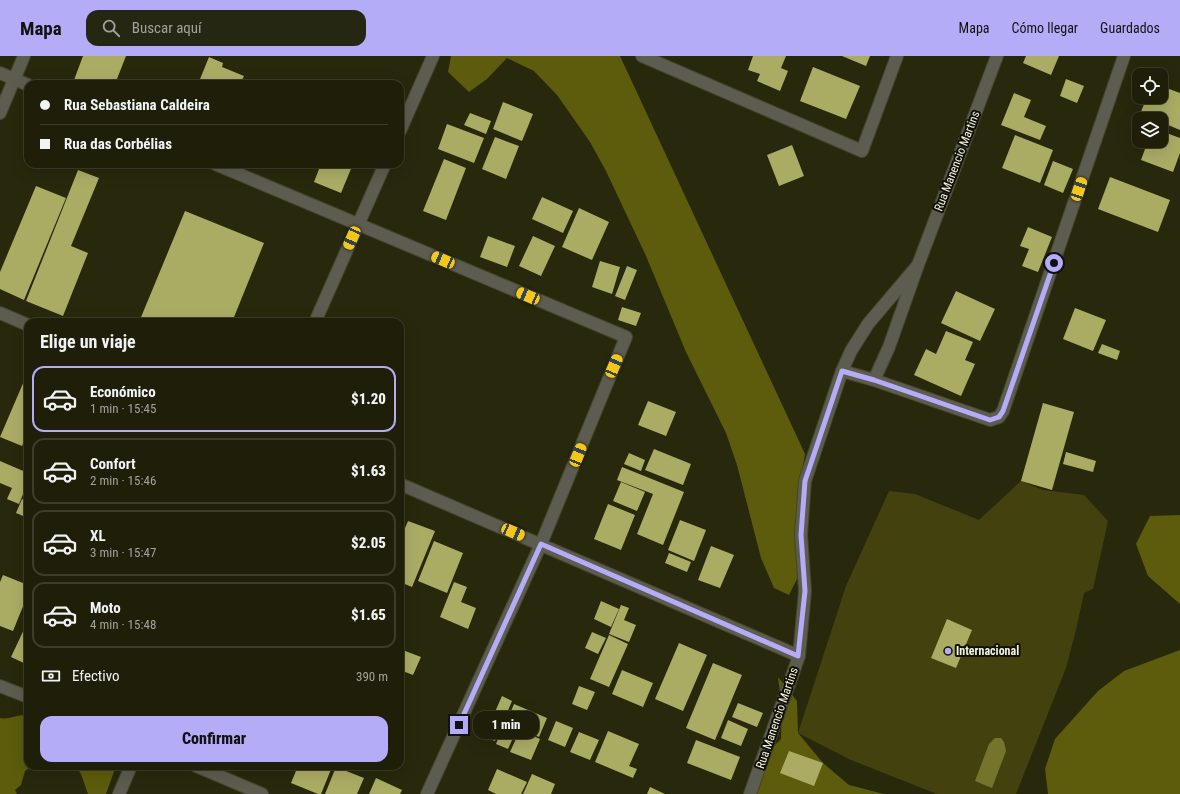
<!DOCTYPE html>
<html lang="es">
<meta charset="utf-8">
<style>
body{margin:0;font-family:"Roboto Condensed",sans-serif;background:#262712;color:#f1f3f6;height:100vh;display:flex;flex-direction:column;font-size:15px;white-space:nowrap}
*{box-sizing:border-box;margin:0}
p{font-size:13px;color:#a1a29c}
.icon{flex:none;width:22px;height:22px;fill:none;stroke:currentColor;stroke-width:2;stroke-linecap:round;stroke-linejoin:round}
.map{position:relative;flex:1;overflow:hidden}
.drawer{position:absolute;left:24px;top:262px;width:380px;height:452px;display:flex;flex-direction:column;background:#1e1e09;border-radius:12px;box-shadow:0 4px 16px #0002,0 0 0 1px #3c3c2a}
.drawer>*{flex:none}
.top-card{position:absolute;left:24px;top:24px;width:380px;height:88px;border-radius:12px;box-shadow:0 4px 16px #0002,0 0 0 1px #3c3c2a;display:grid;align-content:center;height:88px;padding:0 16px;background:#1e1e09}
.buttons{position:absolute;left:1132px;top:12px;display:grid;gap:8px}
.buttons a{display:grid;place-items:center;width:36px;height:36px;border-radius:8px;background:#1e1e09;box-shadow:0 4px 16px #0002,0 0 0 1px #3c3c2a;font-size:20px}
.end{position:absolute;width:18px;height:18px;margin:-9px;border:5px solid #b5acf8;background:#111;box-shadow:0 0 0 2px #111}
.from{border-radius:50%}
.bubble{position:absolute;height:28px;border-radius:12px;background:#1e1e09;box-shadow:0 4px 16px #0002,0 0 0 1px #3c3c2a;font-size:13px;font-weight:800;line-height:28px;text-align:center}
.car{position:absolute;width:12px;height:24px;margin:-12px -6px;border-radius:5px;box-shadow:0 0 3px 1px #0007;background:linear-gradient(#f5c518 24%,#345 0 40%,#f5c518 0 76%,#345 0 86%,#f5c518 0)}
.top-card b{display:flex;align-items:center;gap:14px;height:38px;font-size:15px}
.top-card b+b{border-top:1px solid #3c3c2a}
.top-card i{width:10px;height:10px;background:#f1f3f6}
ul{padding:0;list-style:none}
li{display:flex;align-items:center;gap:12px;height:66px;margin:0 8px 6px;padding:0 8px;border:2px solid #3c3c2a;border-radius:12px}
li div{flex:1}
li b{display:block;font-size:15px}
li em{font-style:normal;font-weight:800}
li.selected{border-color:#b5acf8}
li>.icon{width:36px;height:36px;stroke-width:1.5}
h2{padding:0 16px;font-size:18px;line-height:48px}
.pay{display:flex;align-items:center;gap:10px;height:44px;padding:0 16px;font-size:15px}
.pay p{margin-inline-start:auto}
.primary-button{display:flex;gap:8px;margin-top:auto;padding:8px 16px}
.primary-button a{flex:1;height:46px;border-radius:12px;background:#b5acf8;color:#111;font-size:16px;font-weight:800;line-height:46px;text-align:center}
header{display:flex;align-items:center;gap:24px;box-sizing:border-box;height:56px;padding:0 20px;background:#b5acf8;color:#111}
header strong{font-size:19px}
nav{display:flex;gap:22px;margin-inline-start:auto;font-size:14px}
.search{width:280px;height:36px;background:#262712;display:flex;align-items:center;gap:10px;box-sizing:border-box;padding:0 14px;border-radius:12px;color:#a1a29c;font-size:15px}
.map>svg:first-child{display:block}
.green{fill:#43420f}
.forest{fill:#5c5c0c}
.water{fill:#75742c}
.building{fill:#abac64}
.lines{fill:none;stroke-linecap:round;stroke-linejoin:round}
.street-casing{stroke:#45452a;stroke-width:14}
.street{stroke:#5c5c50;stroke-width:12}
.route{stroke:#b5acf8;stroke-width:5}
.poi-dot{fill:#b5acf8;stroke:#101005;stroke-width:1.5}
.labels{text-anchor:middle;stroke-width:4;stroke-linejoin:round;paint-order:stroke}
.street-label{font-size:12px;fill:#f4f5e5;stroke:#101005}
.poi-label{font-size:12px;font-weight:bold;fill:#f4f5e5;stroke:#101005;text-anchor:start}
</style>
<header>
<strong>Mapa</strong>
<div class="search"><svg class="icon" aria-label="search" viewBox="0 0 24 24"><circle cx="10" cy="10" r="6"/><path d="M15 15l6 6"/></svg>Buscar aquí</div>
<nav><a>Mapa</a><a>Cómo llegar</a><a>Guardados</a></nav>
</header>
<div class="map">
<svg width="1180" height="738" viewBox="0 0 1180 738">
<rect width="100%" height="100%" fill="#28280c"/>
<path class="green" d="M1021 425 1043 434 1084 439 1108 465 1093 533 1084 537 1075 578 1066 612 1016 738H937L851 704 798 677 846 530 889 435 915 438 979 464Z"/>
<path class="forest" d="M451 0H620L805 398 800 428 798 521 789 539 774 532 761 502 737 409 726 377 686 296 646 200 606 115 590 86 557 39 534 15 507 2 487 23 469 36 448 16Z
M1180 459V548L1148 520 1136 488 1150 460Z
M1180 594V738H1048L1045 713 1055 683 1098 635 1124 615Z
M778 621 797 645 798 677 823 707 849 729 884 738H745L760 704 781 683 782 652Z
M22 659 28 663V710H32L25 715 21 729 15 734 17 738H0V662C8 664 14 660 22 659Z
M40 710H116L106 738H88L81 718 77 712 69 711 53 715Z"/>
<path class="water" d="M995 682H1001L1004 686 1006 695 992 732 975 725 989 688Z"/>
<path class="building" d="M83 0H126L115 28H85L74 24Z
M753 0H786L781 12 788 15 780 35 757 25 760 18 748 14Z
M842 0H870L866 10Z
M1026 0H1059L1051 19 1023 7Z
M209 1 223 7 222 11 244 20 240 28H198Z
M813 11 860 30 846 63 800 45Z
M1066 23 1084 30 1077 47 1060 40Z
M1161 30 1180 37V74L1161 66V63H1152L1140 58 1147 41H1161Z
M1014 37 1031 44 1024 61 1046 70 1040 84 1001 69Z
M503 46 533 58 522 85 493 73Z
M470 57 491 65 486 78 464 69Z
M447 68 484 82 474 107 438 93Z
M1161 75 1180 82V97L1173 116 1141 104 1148 85H1161Z
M1015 79 1053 94 1040 127 1002 112Z
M495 81 519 90 506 123 482 113Z
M792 89 804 120 779 130 767 99Z
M444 103 466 112 446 164 423 155Z
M1053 105 1073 113 1063 137 1044 129Z
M321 108H353L341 137 314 126Z
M78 114 99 122 71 190 88 197 63 260 26 245Z
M1110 121 1170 144 1158 176 1098 153Z
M36 130 66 142 24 244 0 233V216Z
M542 141 573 155 563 177 532 163Z
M579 152 609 166 592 204 562 191Z
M185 155 264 187 232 266H139Z
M1028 171 1052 181 1038 216 1022 210 1029 193 1020 190Z
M488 180 515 190 507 211 480 201Z
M533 180 555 190 541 220 519 210Z
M600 205 620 211 612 238 592 231Z
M627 210 637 214 625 244 615 240Z
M956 235 995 253 980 285 941 267Z
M622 251 641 257 636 270 618 264Z
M1075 252 1106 264 1093 295 1063 283Z
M946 275 973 286 965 304 975 308 961 340 914 319 926 293 936 298Z
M1102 288 1120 295 1117 304 1098 297Z
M24 325 28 327V375L22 390 0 381Z
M648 345 676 356 666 380 638 369Z
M1043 347 1074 356 1052 434 1021 425Z
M654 393 691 408 683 429 645 414Z
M1066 396 1096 405 1093 416 1063 408Z
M629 397 645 404 641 415 624 408Z
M0 405 28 417V426L19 448 7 443 12 432 0 427Z
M622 411 684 436 663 489 637 478 653 438 617 424Z
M621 426 645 436 637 455 613 445Z
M22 443 28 446V462L16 457Z
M608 448 635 459 621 494 594 483Z
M680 464 706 474 694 505 668 494Z
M408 465 435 475 412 531 400 526V484Z
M434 485 463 497 447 537 418 525Z
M711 490 734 499 720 532 698 524Z
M669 497 691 506 687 516 665 507Z
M3 519 28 529V538L13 575 0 570V526Z
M454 526 467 531 461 546 476 552 468 573 440 561Z
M601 545 619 553 611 571 594 563Z
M621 549 629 552 624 564 636 569 629 586 609 578Z
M947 563 972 574 956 612 931 602Z
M28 565V609L11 601Z
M592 576 606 582 598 598 585 592Z
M609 579 628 588 609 631 590 623Z
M679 587 707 599 683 655 655 643Z
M400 593 421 601 413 619 400 614Z
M713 607 742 619 715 684 686 672Z
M622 614 653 627 643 651 612 638Z
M579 630 595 636 587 654 572 648Z
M502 640 512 645 495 685 484 681Z
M738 647 763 657 757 671 732 661Z
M514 648 547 662 539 681 506 667Z
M728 664 748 673 741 690 721 682Z
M556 665 573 672 565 691 548 684Z
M504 668 517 673 508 693 496 688Z
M520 674 540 683 531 704 510 696Z
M608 675 639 688 629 710 637 713 633 722 595 706Z
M579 676 599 684 590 704 570 696Z
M696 684 740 701 731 724 687 707Z
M789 695 823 707 814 730 780 717Z
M298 710 332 711 321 738H318L291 727Z
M336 711 364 722 357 738H325Z
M497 713 527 726 521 738H496L488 734Z
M532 718 555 728 551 738H523Z
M376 722 402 734 400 738H369Z
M650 731 665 738H647Z"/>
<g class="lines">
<g class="street-casing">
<path id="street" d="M642 0 862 95 897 0
M0 17 28 29
M0 57 24 0
M400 75 433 0
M215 108 626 281 541 488 427 738
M0 257 28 269
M315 266 385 108
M842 315 874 324 990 364 999 361 1003 355 1124 0
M874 324 889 291 918 209 997 0
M400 428 799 600
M0 630 28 641
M196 710 262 738
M119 738 131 710
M750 738 799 600 805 535 801 479 805 425 842 315 851 295 868 268 918 209"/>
</g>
<use href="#street" class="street"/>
</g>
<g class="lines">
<path class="route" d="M459 669 541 488 798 600 805 535 801 479 805 425 842 315 874 324 990 364 999 361 1003 355 1054 207"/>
</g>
<circle class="poi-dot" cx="948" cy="595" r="4"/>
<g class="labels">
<g class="street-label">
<text transform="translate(957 105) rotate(-69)" y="4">Rua Manencio Martins</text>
<text transform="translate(777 662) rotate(-71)" y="4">Rua Manencio Martins</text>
</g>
<g class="poi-label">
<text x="956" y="599">Internacional</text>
</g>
</g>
</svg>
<div class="buttons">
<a><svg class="icon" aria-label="locate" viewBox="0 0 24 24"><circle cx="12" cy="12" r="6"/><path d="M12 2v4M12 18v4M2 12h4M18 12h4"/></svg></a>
<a><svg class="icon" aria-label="layers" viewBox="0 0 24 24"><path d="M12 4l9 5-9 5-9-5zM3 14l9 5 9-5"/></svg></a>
</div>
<i class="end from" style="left:1054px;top:207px"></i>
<i class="end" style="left:459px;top:669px"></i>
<div class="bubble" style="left:473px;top:655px;width:66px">1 min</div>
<i class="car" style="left:1079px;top:133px;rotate:19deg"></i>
<i class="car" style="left:352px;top:182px;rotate:204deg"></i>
<i class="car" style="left:443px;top:204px;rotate:293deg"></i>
<i class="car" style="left:528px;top:240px;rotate:293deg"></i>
<i class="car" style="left:614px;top:310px;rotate:23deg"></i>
<i class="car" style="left:578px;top:399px;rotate:22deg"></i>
<i class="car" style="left:513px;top:476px;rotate:113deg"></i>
<div class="top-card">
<b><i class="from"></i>Rua Sebastiana Caldeira</b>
<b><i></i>Rua das Corbélias</b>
</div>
<section class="drawer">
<h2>Elige un viaje</h2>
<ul>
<li class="selected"><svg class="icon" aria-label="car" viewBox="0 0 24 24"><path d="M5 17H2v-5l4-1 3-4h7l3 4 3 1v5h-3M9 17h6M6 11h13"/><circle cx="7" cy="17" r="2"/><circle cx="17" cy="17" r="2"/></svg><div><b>Económico</b><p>1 min · 15:45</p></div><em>$1.20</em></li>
<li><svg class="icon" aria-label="car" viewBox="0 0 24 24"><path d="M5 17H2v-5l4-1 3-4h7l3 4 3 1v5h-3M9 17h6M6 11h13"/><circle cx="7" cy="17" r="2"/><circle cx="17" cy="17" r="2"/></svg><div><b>Confort</b><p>2 min · 15:46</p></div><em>$1.63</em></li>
<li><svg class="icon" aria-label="car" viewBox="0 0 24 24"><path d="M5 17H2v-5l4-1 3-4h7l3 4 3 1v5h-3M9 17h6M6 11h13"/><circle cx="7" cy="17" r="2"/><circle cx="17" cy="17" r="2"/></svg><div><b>XL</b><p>3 min · 15:47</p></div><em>$2.05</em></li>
<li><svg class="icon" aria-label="car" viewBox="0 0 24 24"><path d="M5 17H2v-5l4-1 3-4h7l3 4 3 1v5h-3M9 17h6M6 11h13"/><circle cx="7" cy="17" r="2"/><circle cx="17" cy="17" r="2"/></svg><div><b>Moto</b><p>4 min · 15:48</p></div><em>$1.65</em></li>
</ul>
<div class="pay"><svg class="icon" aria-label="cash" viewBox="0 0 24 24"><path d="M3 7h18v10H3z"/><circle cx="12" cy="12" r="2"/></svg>Efectivo<p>390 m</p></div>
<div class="primary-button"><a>Confirmar</a></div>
</section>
</div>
